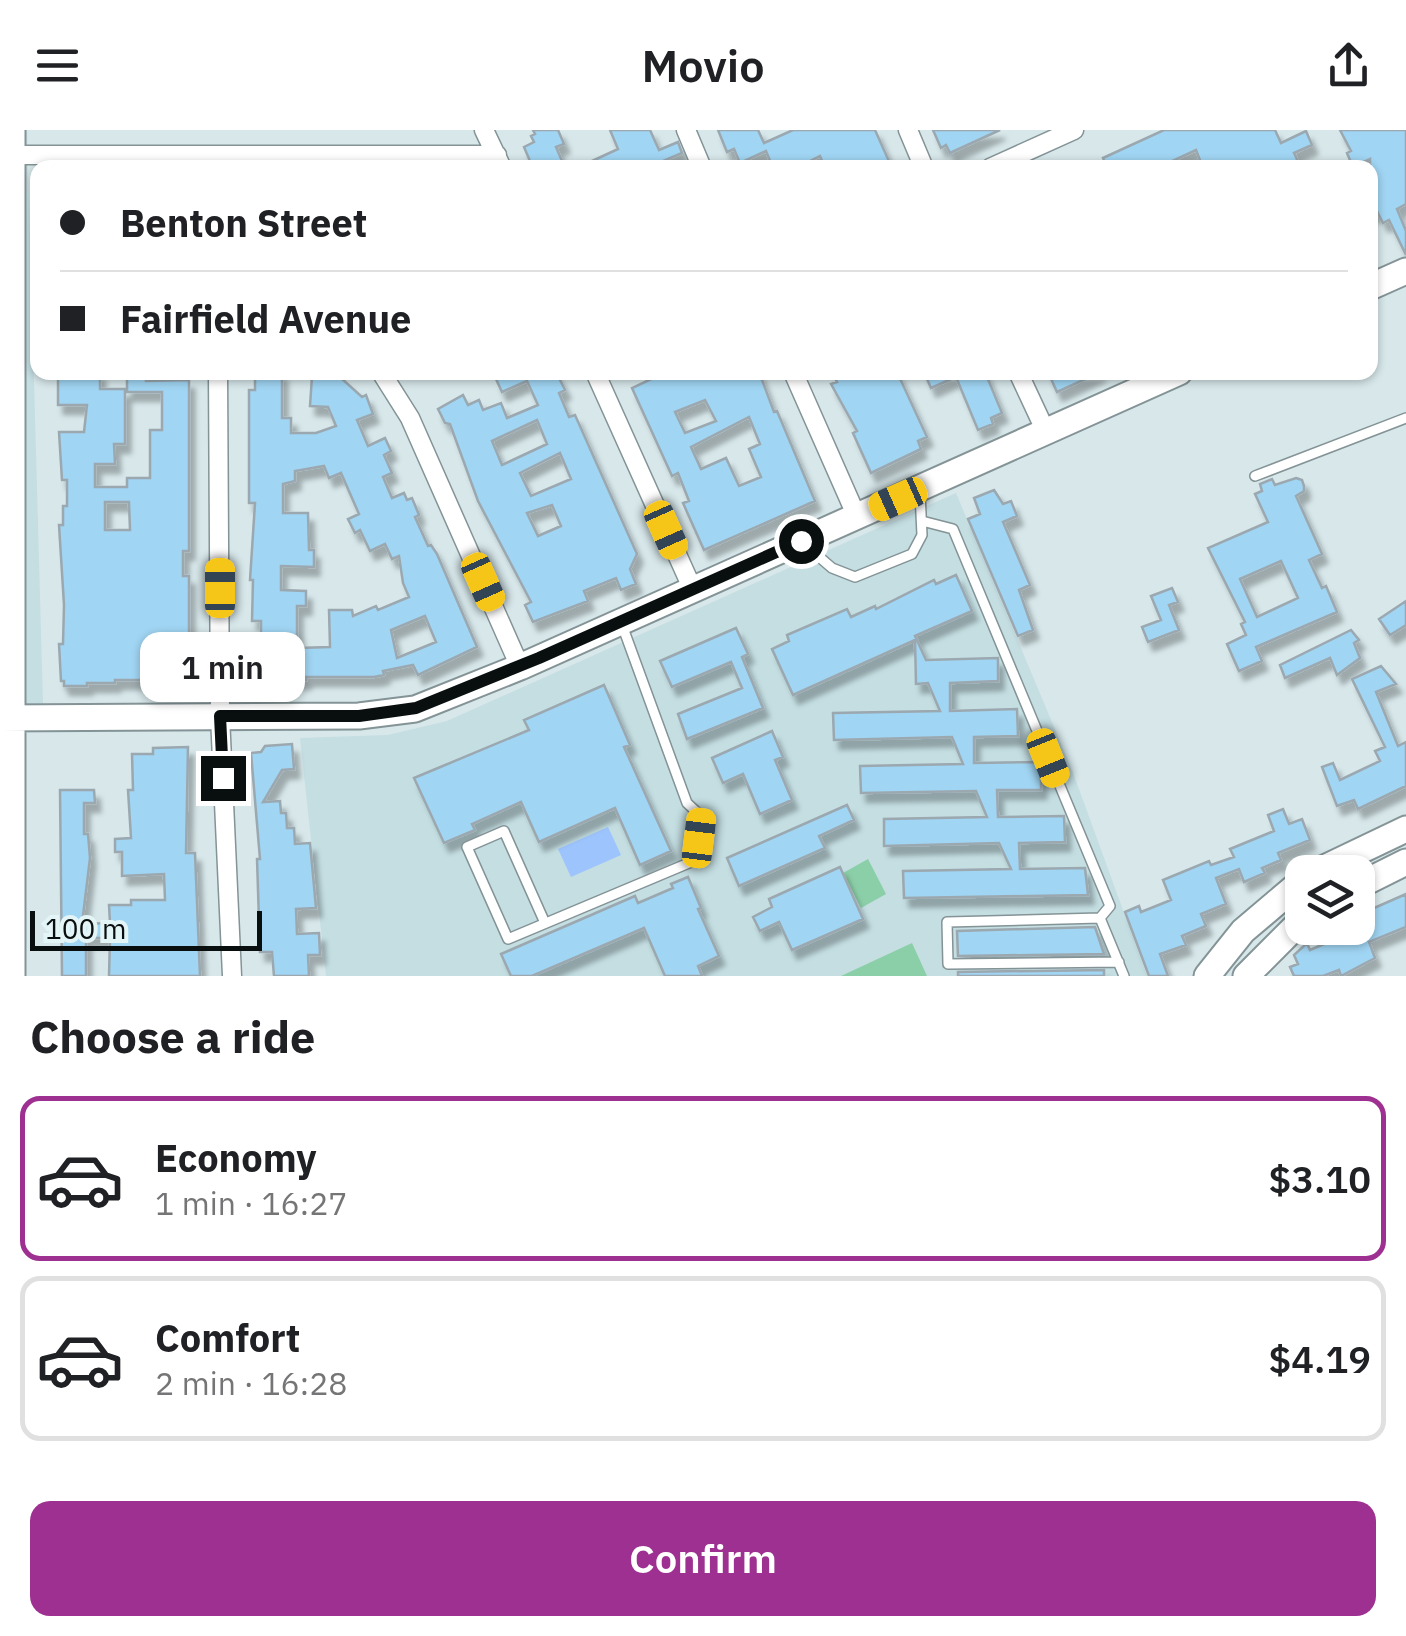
<!DOCTYPE html>
<meta charset="utf-8">
<style>
body{margin:0;font-family:"IBM Plex Sans",sans-serif;background:#f2f2f2;color:#202124;height:100vh;display:flex;flex-direction:column;font-size:38px;white-space:nowrap}
*{box-sizing:border-box;margin:0}
p{font-size:32px;color:#757577}
.icon{flex:none;width:55px;height:55px;fill:none;stroke:currentColor;stroke-width:2;stroke-linecap:round;stroke-linejoin:round}
.map{position:relative;height:846px;overflow:hidden}
.sheet{display:flex;flex-direction:column;background:#fff;flex:1}
.sheet>*{flex:none}
.hud{position:absolute;left:30px;top:30px;width:1348px;height:220px;border-radius:20px;box-shadow:0 2px 8px #0004;display:grid;align-content:center;height:220px;padding:0 30px;background:#fff}
.buttons{position:absolute;left:1285px;top:725px;display:grid;gap:20px}
.buttons a{display:grid;place-items:center;width:90px;height:90px;border-radius:20px;background:#fff;box-shadow:0 2px 8px #0004;font-size:50px}
.scale{position:absolute;left:30px;bottom:25px;width:232px;box-sizing:border-box;padding-left:10px;border:5px solid #090f0f;border-top:0;font-size:28px;line-height:35px;white-space:nowrap;color:#090f0f;-webkit-text-stroke:8px #e4f5f7;paint-order:stroke}
.end{position:absolute;width:45px;height:45px;margin:-22px;border:12px solid #090f0f;background:#fff;box-shadow:0 0 0 5px #fff}
.from{border-radius:50%}
.bubble{position:absolute;height:70px;border-radius:20px;background:#fff;box-shadow:0 2px 8px #0004;font-size:32px;font-weight:600;line-height:70px;text-align:center}
.car{position:absolute;width:30px;height:60px;margin:-30px -15px;border-radius:12px;box-shadow:0 0 8px 2px #0007;background:linear-gradient(#f5c518 24%,#345 0 40%,#f5c518 0 76%,#345 0 86%,#f5c518 0)}
.hud b{display:flex;align-items:center;gap:35px;height:95px;font-size:38px}
.hud b+b{border-top:2px solid #e0e0e0}
.hud i{width:25px;height:25px;background:#202124}
ul{padding:0;list-style:none}
li{display:flex;align-items:center;gap:30px;height:165px;margin:0 20px 15px;padding:0 10px;border:5px solid #e0e0e0;border-radius:20px}
li div{flex:1}
li b{display:block;font-size:38px}
li em{font-style:normal;font-weight:600}
li.on{border-color:#9d3090}
li>.icon{width:90px;height:90px;stroke-width:1.5}
h2{padding:0 30px;font-size:45px;line-height:120px}
.button{display:flex;gap:20px;margin-top:auto;padding:20px 30px}
.button a{flex:1;height:115px;border-radius:20px;background:#9d3090;color:#fff;font-size:40px;font-weight:600;line-height:115px;text-align:center}
header{display:flex;justify-content:space-between;align-items:center;height:130px;padding:0 30px;background:#fff;font-size:45px;font-weight:600}
.map>svg:first-child{display:block}
.built{fill:#c4dee2}
.green{fill:#8bcfa8}
.water{fill:#9dc4fd}
.building{fill:#a0d5f3;stroke:#9ba8b0;stroke-width:2.5;fill-rule:evenodd;filter:url(#shadow)}
.lines{fill:none;stroke-linecap:round;stroke-linejoin:round}
.service-casing{stroke:#839396;stroke-width:12}
.minor-casing{stroke:#839396;stroke-width:21}
.secondary-casing{stroke:#839396;stroke-width:29}
.service{stroke:#fff;stroke-width:9}
.minor{stroke:#fff;stroke-width:18}
.secondary{stroke:#fff;stroke-width:25}
.route{stroke:#090f0f;stroke-width:12}
</style>
<header><svg class="icon" aria-label="menu" viewBox="0 0 24 24"><path d="M4 6h16M4 12h16M4 18h16"/></svg>Movio<svg class="icon" aria-label="share" viewBox="0 0 24 24"><path d="M12 15V3M7 8l5-5 5 5M5 13v7h14v-7"/></svg></header>
<div class="map">
<svg width="1406" height="846" viewBox="0 0 1406 846">
<defs>
<filter id="shadow"><feDropShadow dx="5.5" dy="9" stdDeviation="2.5" flood-color="#0004"/></filter>
</defs>
<rect width="100%" height="100%" fill="#d7e7ea"/>
<path class="built" d="M0 0H27L43 574H0Z
M956 363 1072 640 1147 846H326L300 608 388 605 447 591Z"/>
<path class="green" d="M868 729 886 764 861 778 843 743Z
M912 813 927 846H841Z"/>
<path class="water" d="M608 697 621 725 571 747 558 719Z"/>
<path class="building" d="M533 0H558L564 14 556 17 565 38H533L524 17 534 12 531 6 535 4Z
M610 0H650L659 20 678 12 682 23 661 32 664 38H577L618 19Z
M718 0H758L764 13 793 0H875L892 38H859L857 33 847 38H825L820 26 796 38H773L766 21 740 33 734 19 727 22Z
M933 0H1000L950 23 946 15 941 18Z
M1164 0H1275L1281 13 1306 1 1312 15 1294 23 1301 38H1203L1196 20 1166 34 1167 38H1107L1103 28Z
M1340 0H1406V74L1397 79 1406 101V125L1389 90 1383 93 1377 81 1370 84V29L1353 37 1347 23 1351 21Z
M58 242H100V259H125V314H114L115 334H95V357H127V348H150V300H162V262H127V242H146V251L189 250V421H183V446H189V550H115V553H87V556H64V551H61L59 514H63L64 475 59 395H63V376H67V350H62L59 302H84L87 275H58ZM105 372H129L130 400H105Z
M255 242H282V288H291V303H316L336 296 328 277 310 276 312 246 341 248 362 267 366 265 373 284 357 290 368 316 385 308 391 321 384 325 392 343 383 347 392 368 404 363 407 370 412 368 419 385 415 387 428 416 431 415 437 424 477 517 418 545 413 535 383 541 384 545 374 547H306V550H283V555H250V527H261V491H252L253 450H250L255 373H249V260H255ZM324 336 329 348 341 343 359 384 348 389 355 403 360 400 370 421 385 414 392 429 399 426 403 453 409 467 378 480 376 476 353 486 352 480H329L330 517 297 518V476H306V461L281 460V436L314 437V420H309L308 383H283V354L295 351V341ZM425 486 436 512 397 528 391 500Z
M498 242H555L559 248 565 260 559 263 569 287 575 285 637 424 630 439 636 454 621 460 616 448 584 461 588 471 533 492 525 475 531 472 478 371 450 294 445 293 438 279 463 265 468 275 479 270 483 280 501 273 507 288 538 275 527 251 502 262 496 249 500 247ZM537 290 547 314 502 335 492 311ZM560 323 571 349 531 366 520 343ZM552 375 561 396 538 406 527 383Z
M666 242H759L774 282 777 281 815 371 704 420 683 373 689 371 678 343 672 346 632 258ZM705 270 716 291 685 303 675 282ZM749 287 760 314 749 319 761 347 739 356 726 328 701 339 691 317Z
M832 242H897L927 307 918 311 921 319 871 343 853 303 857 301 831 254 837 252Z
M924 242H985L1002 283 991 288 993 294 978 300 956 247 931 258Z
M1048 242H1101L1057 262Z
M1296 348 1302 350 1304 356V361L1296 366 1322 424 1309 430 1322 458 1326 456 1337 482 1256 517 1262 531 1239 541 1227 514 1246 505 1241 494 1245 492 1208 418 1268 392 1255 364 1262 361 1260 354 1272 349 1275 355ZM1281 431 1298 468 1257 487 1240 449Z
M994 360 1003 374 1011 371 1017 386 1003 392 1030 455 1019 460 1033 500 1018 506 968 389 980 384 974 368Z
M956 445 972 481 915 506 926 530 998 528V551L950 553V581L1017 579 1018 606 974 607V633L1041 632V660H997L998 687 1064 686 1065 712 1019 713 1020 739 1085 738 1088 765 904 768 903 741 1011 739 999 713 884 716V689L987 687 976 661 861 663 860 636 963 634 952 607 834 610 833 583 940 581 928 553 916 554 915 510 793 565 772 519 789 511 787 505 847 479 851 487 875 476 876 479 934 450 936 454Z
M1172 458 1178 472 1169 475 1179 500 1148 512 1142 497 1161 490 1151 466Z
M1406 471V495L1390 505 1379 489Z
M736 498 748 524 742 527 763 578 687 609 678 584 742 558 731 532 672 557 660 531Z
M1351 500 1359 510 1354 513 1360 528 1337 545 1330 528 1285 548 1280 535Z
M1381 536 1396 554 1376 562 1398 616 1406 612V656L1358 679 1354 670 1337 676 1322 637 1333 633 1340 650 1380 631 1375 621 1385 617 1352 549Z
M604 555 630 615 624 617 671 721 640 735 615 678 539 712 521 672 472 694 475 700 444 713 414 648 529 600 524 590Z
M772 601 783 627 775 630 792 670 760 684 743 644 723 653 712 628Z
M292 614 294 639 282 640 263 672 280 671 281 683H286L287 698H294L295 714 310 713 316 778 296 779 297 804 319 803 320 825H308L309 846H274L272 822H260L257 729H260L251 623 261 622 265 616Z
M188 617 186 723H195L200 846H109L110 808H86V846H62L60 660H94L95 673H84V704H88L90 728 82 794 110 793 109 775H131V770H165L164 744 122 746V722H115V709L131 708 128 660H133L132 624H153V618Z
M847 675 854 690 819 706 825 718 739 756 727 728Z
M1283 679 1289 694 1302 689 1310 710 1278 723 1281 730 1262 738 1265 743 1244 752 1239 739 1216 748 1226 774 1201 784 1206 796 1182 806 1186 815 1160 824 1168 846H1149L1125 782 1139 776 1141 782 1171 770 1163 750 1209 731 1211 735 1234 727 1230 719 1274 701 1268 685Z
M840 737 863 789 792 820 779 792 760 801 753 787 772 777 769 769Z
M688 747 701 778 698 779 719 826 698 836 702 846H665L644 798 532 846H511L501 824 635 766 638 773 673 758 671 754Z
M1406 764V797L1369 812 1375 828 1341 846 1339 840 1323 846H1294L1290 837 1298 834 1294 825 1307 813 1310 820 1338 808 1333 798H1358V785Z
M1095 797 1104 824 958 826 957 801Z
M1104 840V846H958V842Z"/>
<g class="lines">
<g class="service-casing">
<path id="service" d="M1255 346 1406 288
M922 391 953 399 1110 776 1100 788 947 792 948 834 1119 832
M803 413 832 438 855 447 912 424 922 405 920 363
M1100 788 1124 846
M545 793 504 701 467 717 508 809 696 730 702 687 687 673 622 495"/>
</g>
<g class="minor-casing">
<path id="minor" d="M484 0 502 38
M686 0 702 38
M908 0 924 38
M11 25H497
M990 38 1074 0
M218 242 220 586 232 846
M381 242 410 288 520 537
M595 242 693 460
M793 242 857 387
M1018 242 1046 302"/>
</g>
<g class="secondary-casing">
<path id="secondary" d="M12 0V846
M1370 157 1406 141
M0 588 359 586 415 579 520 537 1179 242
M1316 742 1406 699
M1358 756 1406 732
M1207 846 1243 801 1302 751
M1246 846 1302 790"/>
</g>
<use href="#service" class="service"/>
<use href="#minor" class="minor"/>
<use href="#secondary" class="secondary"/>
</g>
<g class="lines">
<path class="route" d="M223 648 220 586H359L416 578 539 528 801 411"/>
</g>
</svg>
<div class="buttons">
<a><svg class="icon" aria-label="layers" viewBox="0 0 24 24"><path d="M12 4l9 5-9 5-9-5zM3 14l9 5 9-5"/></svg></a>
</div>
<div class="scale">100 m</div>
<i class="end from" style="left:801px;top:411px"></i>
<i class="end" style="left:223px;top:648px"></i>
<div class="bubble" style="left:140px;top:502px;width:165px">1 min</div>
<i class="car" style="left:898px;top:369px;rotate:246deg"></i>
<i class="car" style="left:666px;top:400px;rotate:156deg"></i>
<i class="car" style="left:483px;top:452px;rotate:156deg"></i>
<i class="car" style="left:220px;top:458px;rotate:0deg"></i>
<i class="car" style="left:1048px;top:628px;rotate:158deg"></i>
<i class="car" style="left:699px;top:708px;rotate:7deg"></i>
<div class="hud">
<b><i class="from"></i>Benton Street</b>
<b><i></i>Fairfield Avenue</b>
</div>
</div>
<section class="sheet">
<h2>Choose a ride</h2>
<ul>
<li class="on"><svg class="icon" aria-label="car" viewBox="0 0 24 24"><path d="M5 17H2v-5l4-1 3-4h7l3 4 3 1v5h-3M9 17h6M6 11h13"/><circle cx="7" cy="17" r="2"/><circle cx="17" cy="17" r="2"/></svg><div><b>Economy</b><p>1 min · 16:27</p></div><em>$3.10</em></li>
<li><svg class="icon" aria-label="car" viewBox="0 0 24 24"><path d="M5 17H2v-5l4-1 3-4h7l3 4 3 1v5h-3M9 17h6M6 11h13"/><circle cx="7" cy="17" r="2"/><circle cx="17" cy="17" r="2"/></svg><div><b>Comfort</b><p>2 min · 16:28</p></div><em>$4.19</em></li>
</ul>
<div class="button"><a>Confirm</a></div>
</section>
